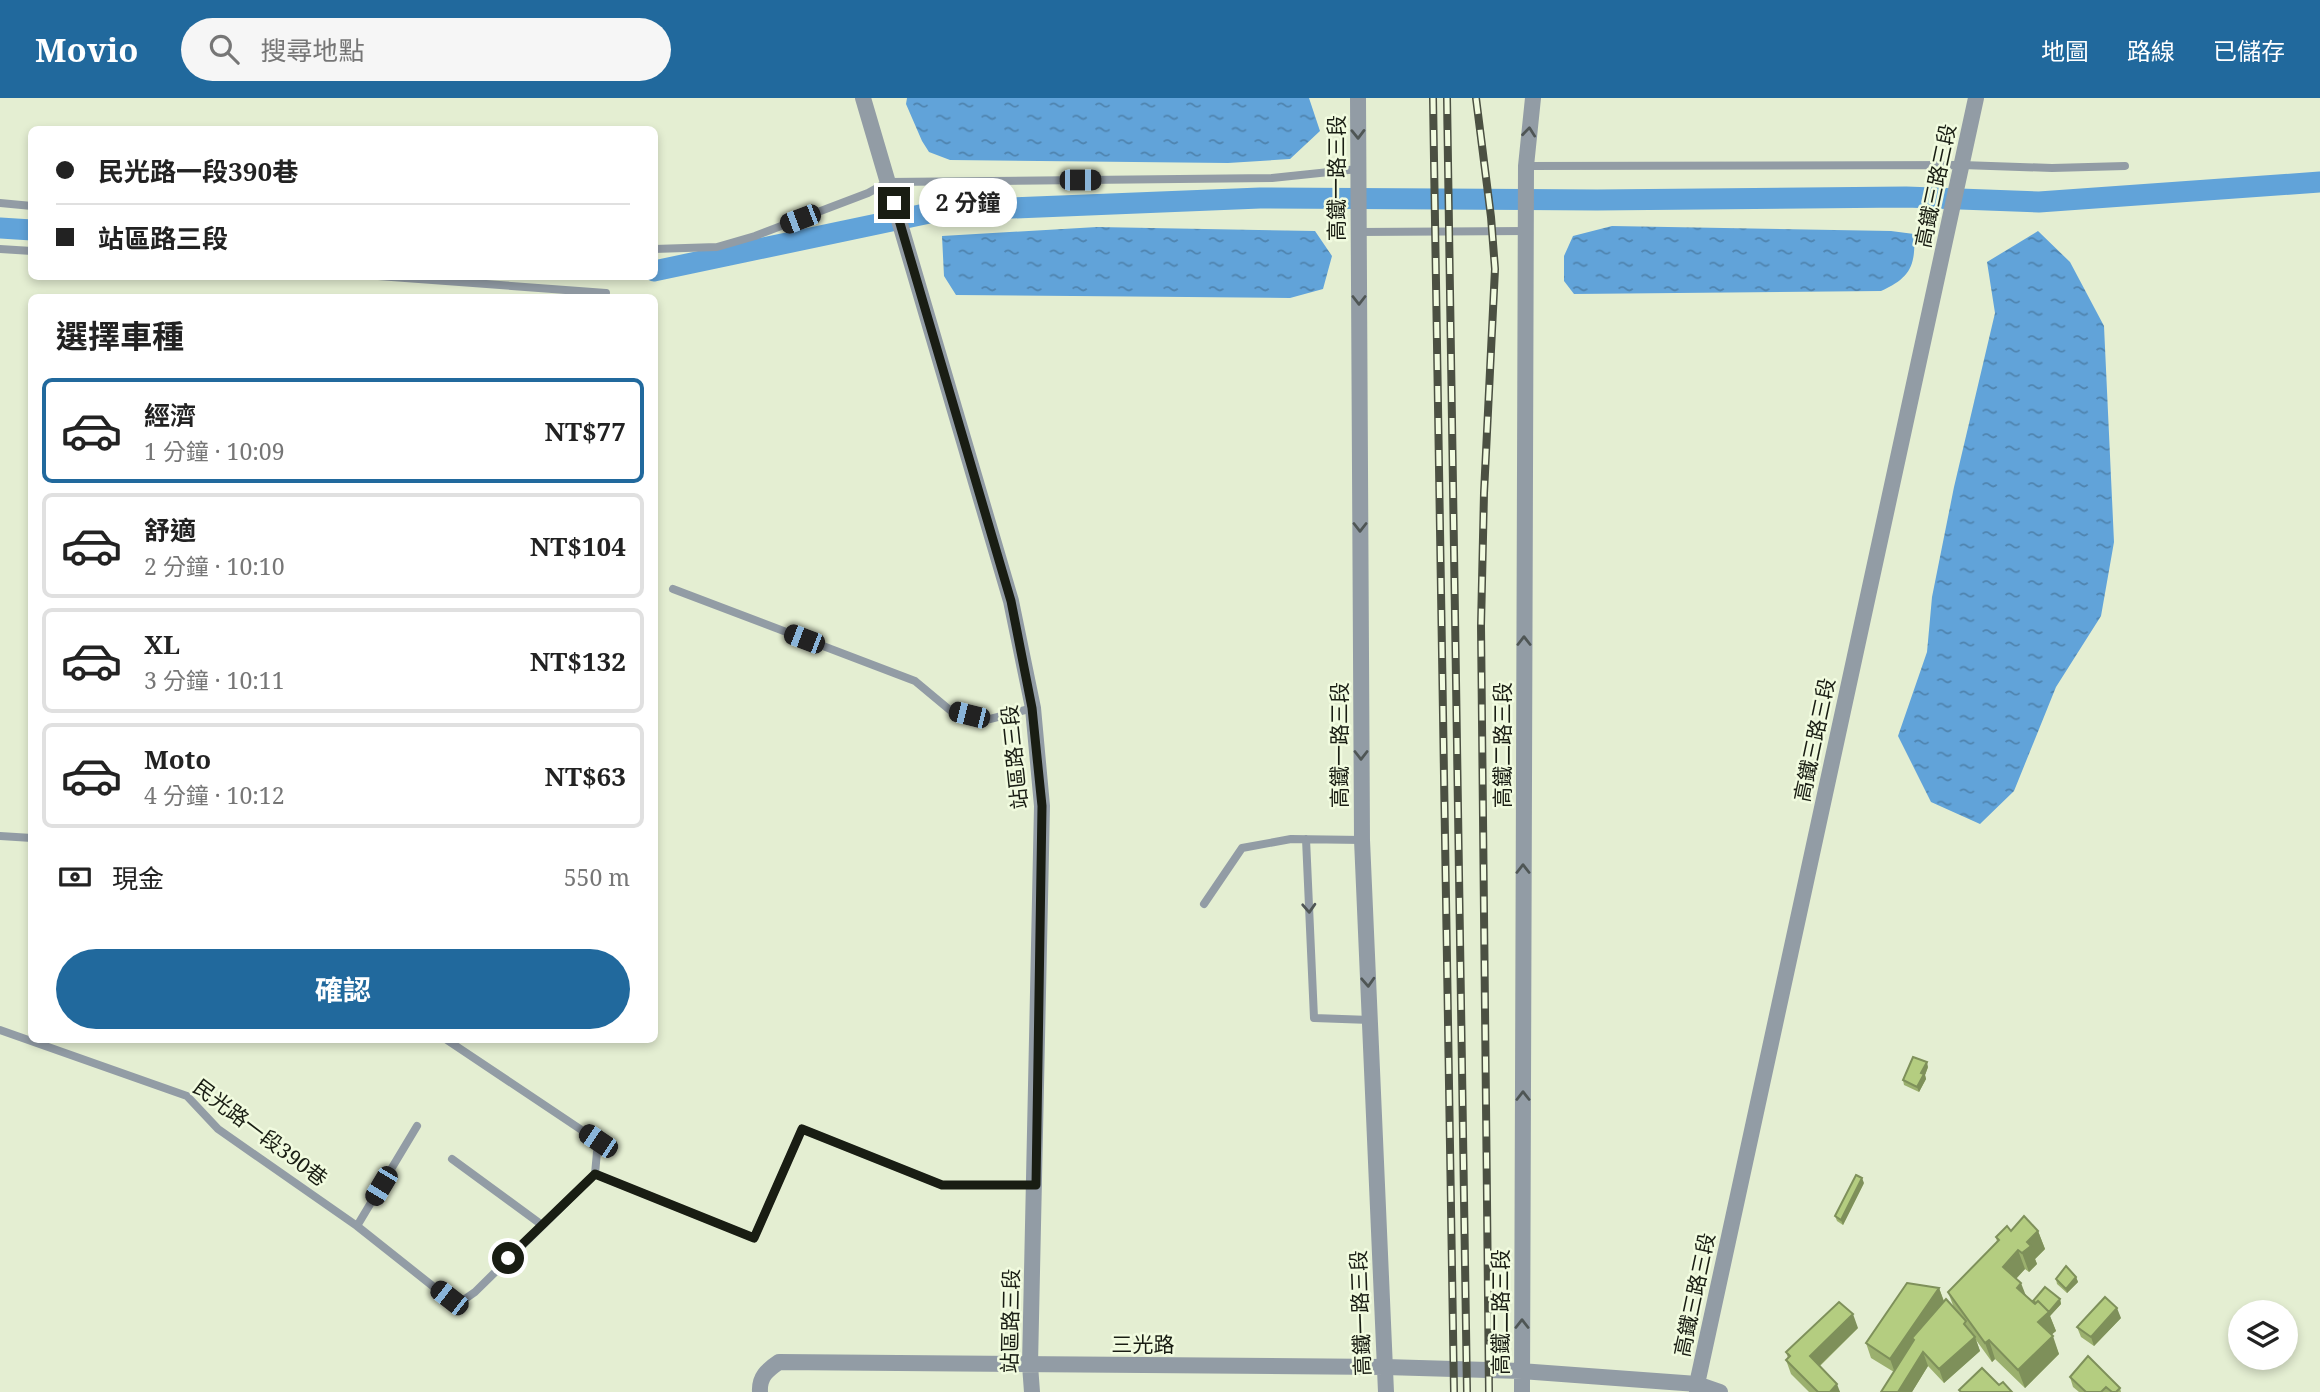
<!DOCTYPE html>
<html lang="zh-TW">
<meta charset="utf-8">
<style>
body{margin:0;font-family:"Noto Serif","Noto Sans TC",serif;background:#f6f6f6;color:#222;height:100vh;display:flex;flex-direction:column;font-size:26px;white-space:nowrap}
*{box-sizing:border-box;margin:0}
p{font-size:23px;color:#767676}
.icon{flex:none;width:38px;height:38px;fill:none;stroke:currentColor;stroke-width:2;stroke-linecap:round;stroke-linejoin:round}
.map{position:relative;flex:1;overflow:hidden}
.panel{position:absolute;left:28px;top:196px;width:630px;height:749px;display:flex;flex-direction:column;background:#fff;border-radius:10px;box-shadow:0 4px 10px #0003}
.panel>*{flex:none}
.hud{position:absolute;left:28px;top:28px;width:630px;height:154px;border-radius:10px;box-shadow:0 4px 10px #0003;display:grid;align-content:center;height:154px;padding:0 28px;background:#fff}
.fabs{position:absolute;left:2228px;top:1202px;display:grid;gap:14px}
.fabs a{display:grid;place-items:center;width:70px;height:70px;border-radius:50%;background:#fff;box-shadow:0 4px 10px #0003;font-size:35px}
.end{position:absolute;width:32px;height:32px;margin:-16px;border:9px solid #191d13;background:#fff;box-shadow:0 0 0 4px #fff}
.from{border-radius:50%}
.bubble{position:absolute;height:49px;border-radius:24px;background:#fff;box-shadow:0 4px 10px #0003;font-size:23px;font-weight:700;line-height:49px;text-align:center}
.car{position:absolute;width:21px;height:42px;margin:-21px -10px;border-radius:9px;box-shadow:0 0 5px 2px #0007;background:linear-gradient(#222 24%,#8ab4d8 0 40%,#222 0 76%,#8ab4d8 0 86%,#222 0)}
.hud b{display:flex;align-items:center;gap:24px;height:66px;font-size:26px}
.hud b+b{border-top:2px solid #e0e0e0}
.hud i{width:18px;height:18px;background:#222}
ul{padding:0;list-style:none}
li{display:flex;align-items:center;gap:21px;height:105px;margin:0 14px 10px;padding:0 14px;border:4px solid #e0e0e0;border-radius:10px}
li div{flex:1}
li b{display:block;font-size:26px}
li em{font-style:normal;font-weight:700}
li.active{border-color:#21699d}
li>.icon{width:63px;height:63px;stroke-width:1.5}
h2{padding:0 28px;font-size:32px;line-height:84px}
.pay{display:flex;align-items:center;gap:18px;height:77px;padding:0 28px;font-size:26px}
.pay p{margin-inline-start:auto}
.button{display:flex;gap:14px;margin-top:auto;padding:14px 28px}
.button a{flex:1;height:80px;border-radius:42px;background:#21699d;color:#fff;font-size:28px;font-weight:700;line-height:80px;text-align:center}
header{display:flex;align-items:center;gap:42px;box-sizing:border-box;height:98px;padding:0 35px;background:#21699d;color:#fff}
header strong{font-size:33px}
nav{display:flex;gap:38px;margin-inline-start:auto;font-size:24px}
.search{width:490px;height:63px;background:#f6f6f6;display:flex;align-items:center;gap:18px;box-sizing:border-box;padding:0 24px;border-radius:38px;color:#767676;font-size:26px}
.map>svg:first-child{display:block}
.water{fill:url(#water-ripples)}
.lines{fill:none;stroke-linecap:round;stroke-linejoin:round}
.canal{stroke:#61a3d9;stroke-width:21}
.service{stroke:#929ca5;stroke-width:8}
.minor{stroke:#929ca5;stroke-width:16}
.rail-casing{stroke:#4b5042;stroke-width:8}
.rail{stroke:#f1fbdf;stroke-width:5;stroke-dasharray:16;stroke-linecap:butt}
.wall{fill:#9bb06e}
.shaded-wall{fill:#7e905a}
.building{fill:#b4cd80;stroke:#7e905a;stroke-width:2}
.oneway{stroke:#4f5655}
.route{stroke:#191d13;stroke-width:9}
.labels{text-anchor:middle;stroke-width:5;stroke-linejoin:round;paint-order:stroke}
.street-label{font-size:21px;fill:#191d13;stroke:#f1fbdf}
</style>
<header>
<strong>Movio</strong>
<div class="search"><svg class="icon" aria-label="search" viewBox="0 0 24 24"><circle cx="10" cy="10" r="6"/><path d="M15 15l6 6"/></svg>搜尋地點</div>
<nav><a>地圖</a><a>路線</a><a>已儲存</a></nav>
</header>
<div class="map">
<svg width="2320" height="1294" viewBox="0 0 2320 1294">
<defs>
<pattern id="water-ripples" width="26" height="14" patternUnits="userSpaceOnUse" patternTransform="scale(1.75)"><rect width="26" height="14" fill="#61a3d9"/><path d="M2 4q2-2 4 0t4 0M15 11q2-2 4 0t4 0" fill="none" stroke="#4f84af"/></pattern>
</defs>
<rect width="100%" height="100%" fill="#e4eed2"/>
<path class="water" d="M907 0H1309L1320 33 1290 61 1228 65 950 62 929 54 922 43 906 6Z
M1612 128 1891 133 1914 136C1916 168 1910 180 1881 193L1574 196 1564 183V158L1573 138Z
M1097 129 1315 133 1332 158 1323 191 1290 200 956 197 944 178 942 138Z
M2038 133 2070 164 2104 228 2114 444 2101 518 2056 589 2014 693 1980 726 1931 704 1898 638 1927 554 1932 499 1954 389 1995 215 1987 164Z"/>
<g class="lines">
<path class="canal" d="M0 130 32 132
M654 173 939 113 1260 100 1597 102 1906 99 2039 104 2320 84"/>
<path class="service" d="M1526 68 1962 67 2052 70 2125 68
M0 105 32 108
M1359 134 1526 133
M0 151 32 153
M654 151 717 149 755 138 868 95 888 84 1272 80 1358 71
M378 178 606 195
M673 491 915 583 951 613 986 622 1033 610
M0 738 32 740
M1306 741 1314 920 1370 922
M1204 806 1242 750 1291 741 1362 742
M0 932 187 998 218 1031 357 1128 449 1201H465L475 1194 595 1076
M447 942 598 1043 595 1076
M452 1061 542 1127
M595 1076 754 1140 802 1031 942 1087H1036
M357 1128 417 1028"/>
<path class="minor" d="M863 0 1011 503 1033 610 1042 708 1030 1267 1032 1294
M1358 0 1362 742 1386 1294
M760 1294C759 1279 767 1272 779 1264L1385 1269 1522 1273 1697 1286 1720 1294
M1522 1294 1526 68 1533 0
M1697 1294V1286L1976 0"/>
<g class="rail-casing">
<path id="rail" d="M1433 0 1454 1294
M1447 0 1467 1294
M1476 0 1491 119 1495 171 1484 395 1481 528 1489 1294"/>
</g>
<use href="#rail" class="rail"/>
</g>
<path class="wall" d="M1928 969 1925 977 1926 981 1919 994 1904 987 1903 982Z
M1864 1085 1843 1127 1837 1123 1835 1118Z
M2011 1133H2038L2045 1151 2035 1161 2037 1166 2029 1174 2025 1171 2016 1181 2026 1198 2034 1206 2033 1203 2060 1201 2061 1206 2050 1218 2056 1233 2051 1237 2059 1256 2025 1290 1995 1261 1992 1264 1976 1242 1980 1253 1944 1285 1928 1268 1912 1294H1881L1894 1274 1871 1260 1866 1245 1939 1190 1944 1203 1954 1210 1948 1194 1997 1144 1996 1139Z
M2076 1179 2078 1184 2067 1195 2057 1186 2056 1181Z
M2121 1220 2094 1248 2081 1239 2077 1229Z
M1858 1230 1820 1268 1840 1294H1809L1791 1276 1786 1262 1788 1260 1786 1254Z
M2070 1279 2120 1290 2121 1294H2079L2073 1289Z"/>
<path class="shaded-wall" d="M1927 964 1928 969 1925 977 1926 981 1919 994 1917 989 1921 975Z
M1862 1080 1864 1085 1843 1127 1841 1122Z
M2038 1133 2045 1151 2035 1161 2037 1166 2029 1174 2022 1155 2027 1144Z
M2018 1152 2025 1171 2010 1187 2003 1169Z
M2076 1179 2078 1184 2067 1195 2066 1191Z
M2021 1185 2028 1203 2017 1190Z
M1939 1190 1944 1204 1912 1240 1915 1247 1895 1275 1890 1261Z
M2060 1201 2061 1206 2050 1218 2056 1233 2045 1242 2038 1224Z
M2117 1210 2121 1220 2094 1248 2091 1239Z
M1853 1216 1858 1230 1815 1272 1810 1258Z
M2053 1238 2059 1256 2025 1290 2018 1272Z
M1975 1239 1980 1253 1944 1285 1939 1271Z
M1989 1242 1995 1261 1992 1264 1985 1245Z
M1923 1254 1928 1268 1912 1294H1898Z
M1837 1286 1840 1294H1830Z"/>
<path class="building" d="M1913 959 1927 964 1921 975 1924 976 1917 989 1903 982Z
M1856 1077 1862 1080 1841 1122 1835 1118Z
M2024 1118 2038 1133 2027 1144 2031 1148 2022 1155 2018 1152 2003 1169 2021 1185 2017 1190 2035 1206 2038 1203 2049 1214 2038 1224 2053 1238 2018 1272 1989 1242 1985 1245 1948 1194 1999 1142 1996 1139 2007 1128 2011 1133Z
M2066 1168 2076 1179 2066 1191 2056 1181Z
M1907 1185 1939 1190 1890 1261 1866 1245Z
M2045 1189 2060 1201 2049 1214 2038 1203 2036 1205 2033 1203Z
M2105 1199 2117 1210 2091 1239 2077 1229Z
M1946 1201 1966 1223 1964 1226 1975 1239 1939 1271 1923 1254 1898 1294H1881L1914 1242 1912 1240Z
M1839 1204 1853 1216 1810 1258 1837 1286 1830 1294H1818L1786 1262 1790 1258 1786 1254Z
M2088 1258 2120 1290 2116 1294H2112L2106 1289 2101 1294H2086L2070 1279Z
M1982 1270 1999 1287 2003 1284 2012 1294H1961L1959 1292Z"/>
<defs><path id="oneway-chevron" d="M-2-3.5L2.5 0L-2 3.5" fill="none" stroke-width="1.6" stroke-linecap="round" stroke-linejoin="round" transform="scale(1.75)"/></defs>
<g class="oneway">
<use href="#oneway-chevron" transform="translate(1529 34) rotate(-84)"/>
<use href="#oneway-chevron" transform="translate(1358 36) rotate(89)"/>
<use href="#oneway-chevron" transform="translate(1359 202) rotate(90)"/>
<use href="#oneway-chevron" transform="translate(1360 429) rotate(90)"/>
<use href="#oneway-chevron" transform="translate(1524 543) rotate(-90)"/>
<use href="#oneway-chevron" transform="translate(1361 657) rotate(90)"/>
<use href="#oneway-chevron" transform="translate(1523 771) rotate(-90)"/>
<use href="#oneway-chevron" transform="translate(1309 810) rotate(87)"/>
<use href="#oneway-chevron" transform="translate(1368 884) rotate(87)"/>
<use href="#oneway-chevron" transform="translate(1523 998) rotate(-90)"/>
<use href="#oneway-chevron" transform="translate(1522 1226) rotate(-90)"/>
</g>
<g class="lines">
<path class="route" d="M508 1160 595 1076 754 1140 802 1031 942 1087H1036L1042 708 1032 610 1011 503 894 105"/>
</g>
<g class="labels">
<g class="street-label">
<text transform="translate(1337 80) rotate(-90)" y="7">高鐵一路三段</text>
<text transform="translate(1936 88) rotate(-78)" y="7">高鐵三路三段</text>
<text transform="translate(1815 642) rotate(-78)" y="7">高鐵三路三段</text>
<text transform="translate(1340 647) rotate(-90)" y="7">高鐵一路三段</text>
<text transform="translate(1503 647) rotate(-90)" y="7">高鐵二路三段</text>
<text transform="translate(1015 659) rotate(-96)" y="7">站區路三段</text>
<text transform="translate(260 1035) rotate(37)" y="7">民光路一段390巷</text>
<text transform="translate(1695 1197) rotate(-78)" y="7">高鐵三路三段</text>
<text transform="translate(1501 1214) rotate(-90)" y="7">高鐵二路三段</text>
<text transform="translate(1361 1215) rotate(-92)" y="7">高鐵一路三段</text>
<text transform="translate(1011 1223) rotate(-89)" y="7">站區路三段</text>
<text x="1143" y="1254">三光路</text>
</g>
</g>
</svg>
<div class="fabs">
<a><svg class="icon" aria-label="layers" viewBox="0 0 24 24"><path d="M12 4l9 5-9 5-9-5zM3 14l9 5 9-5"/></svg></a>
</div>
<i class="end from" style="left:508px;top:1160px"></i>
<i class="end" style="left:894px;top:105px"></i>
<div class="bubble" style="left:919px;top:80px;width:98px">2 分鐘</div>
<i class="car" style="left:1080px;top:82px;rotate:90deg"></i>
<i class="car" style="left:800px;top:121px;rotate:249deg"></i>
<i class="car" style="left:804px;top:541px;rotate:291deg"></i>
<i class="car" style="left:969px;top:617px;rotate:284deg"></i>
<i class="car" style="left:598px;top:1043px;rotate:304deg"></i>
<i class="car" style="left:381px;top:1088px;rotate:211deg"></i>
<i class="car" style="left:449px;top:1200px;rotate:308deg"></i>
<div class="hud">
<b><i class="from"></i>民光路一段390巷</b>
<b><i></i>站區路三段</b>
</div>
<section class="panel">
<h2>選擇車種</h2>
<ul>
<li class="active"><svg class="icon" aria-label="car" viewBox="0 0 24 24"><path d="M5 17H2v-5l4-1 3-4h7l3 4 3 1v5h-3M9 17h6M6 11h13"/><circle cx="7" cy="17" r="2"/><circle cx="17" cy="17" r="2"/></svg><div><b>經濟</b><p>1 分鐘 · 10:09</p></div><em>NT$77</em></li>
<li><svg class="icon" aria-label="car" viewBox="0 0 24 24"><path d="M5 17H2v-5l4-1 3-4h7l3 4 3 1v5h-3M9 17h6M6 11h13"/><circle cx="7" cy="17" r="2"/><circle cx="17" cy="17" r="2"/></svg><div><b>舒適</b><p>2 分鐘 · 10:10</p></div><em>NT$104</em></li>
<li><svg class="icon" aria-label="car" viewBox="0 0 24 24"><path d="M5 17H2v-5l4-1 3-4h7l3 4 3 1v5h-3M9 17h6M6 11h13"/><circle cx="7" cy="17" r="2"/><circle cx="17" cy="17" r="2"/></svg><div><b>XL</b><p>3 分鐘 · 10:11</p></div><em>NT$132</em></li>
<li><svg class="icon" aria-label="car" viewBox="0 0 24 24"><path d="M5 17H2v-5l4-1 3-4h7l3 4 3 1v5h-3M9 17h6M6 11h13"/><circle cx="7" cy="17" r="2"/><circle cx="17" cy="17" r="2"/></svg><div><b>Moto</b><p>4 分鐘 · 10:12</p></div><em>NT$63</em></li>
</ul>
<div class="pay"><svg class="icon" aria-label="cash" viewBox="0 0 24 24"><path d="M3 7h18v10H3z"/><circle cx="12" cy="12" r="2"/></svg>現金<p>550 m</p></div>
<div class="button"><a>確認</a></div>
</section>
</div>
